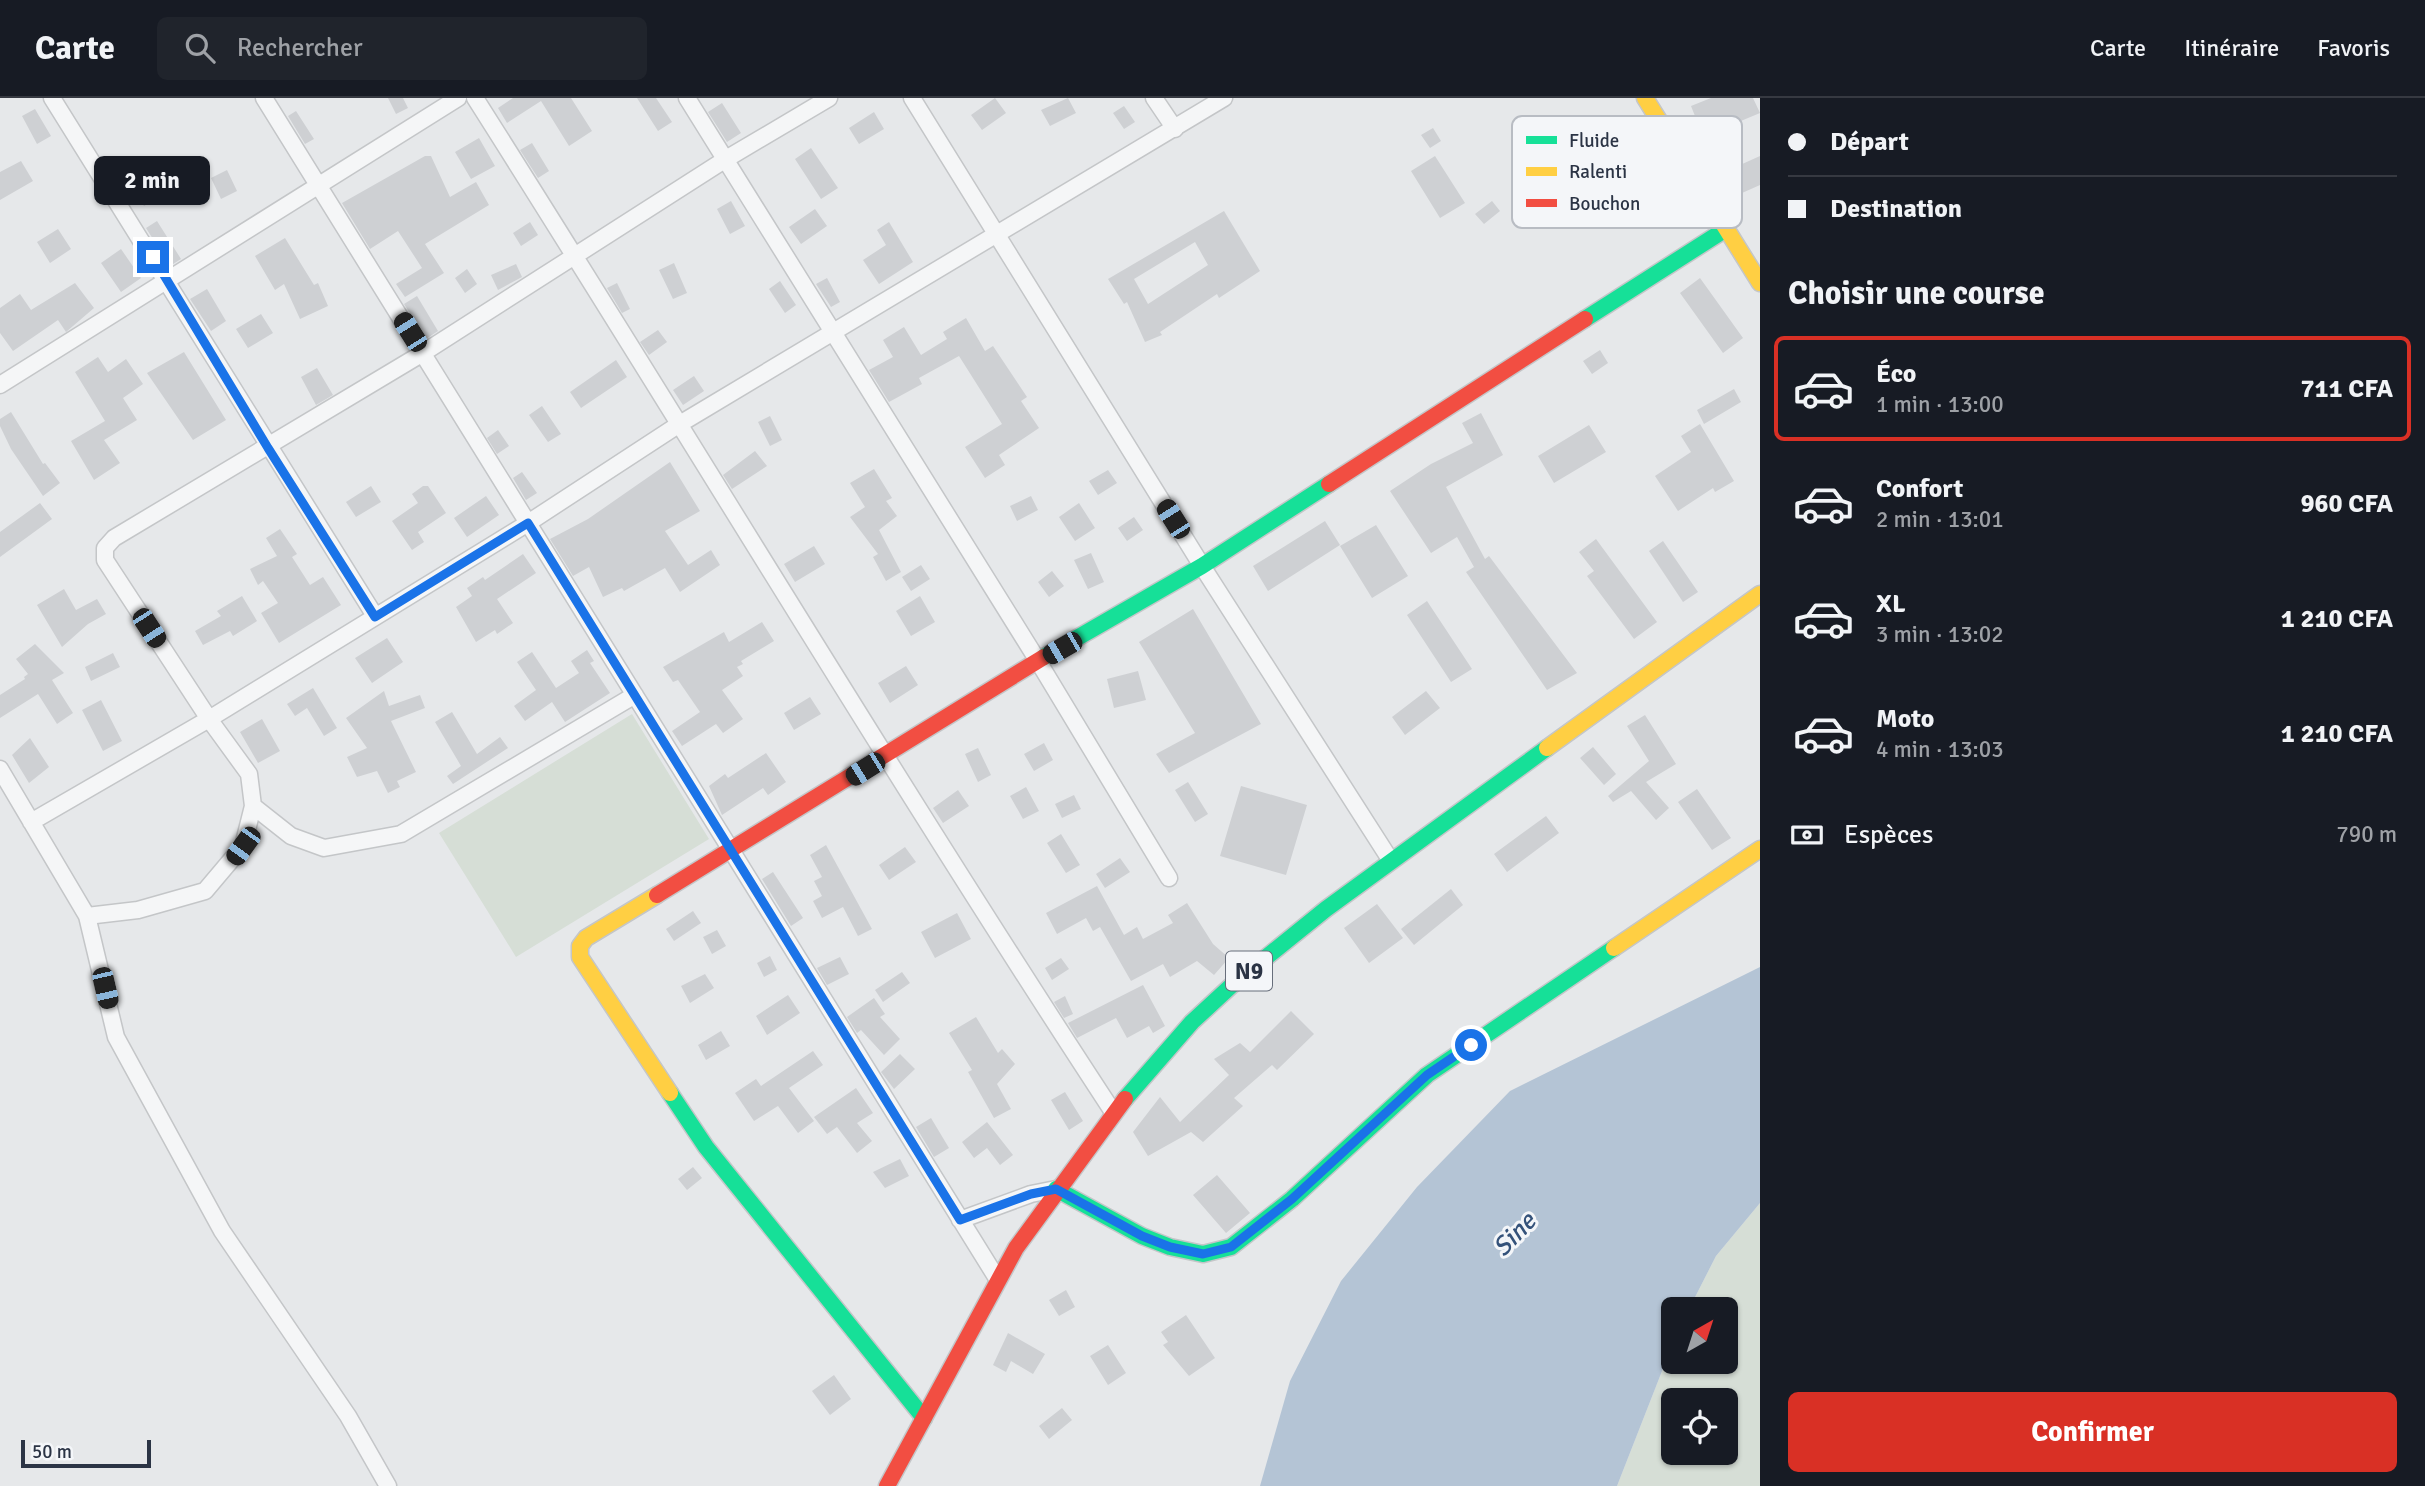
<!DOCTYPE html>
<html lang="fr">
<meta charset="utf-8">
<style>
body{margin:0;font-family:Signika,sans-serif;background:#20242c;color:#f1f3f6;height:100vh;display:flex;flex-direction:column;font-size:26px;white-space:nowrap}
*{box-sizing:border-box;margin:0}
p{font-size:23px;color:#9ea1a6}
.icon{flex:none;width:38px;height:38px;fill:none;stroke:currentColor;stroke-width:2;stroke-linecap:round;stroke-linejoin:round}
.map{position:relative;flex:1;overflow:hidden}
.panel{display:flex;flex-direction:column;background:#171b24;width:665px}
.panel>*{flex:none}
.banner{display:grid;align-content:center;height:154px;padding:0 28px;background:#171b24}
.needle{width:46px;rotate:39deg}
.fabs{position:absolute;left:1661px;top:1199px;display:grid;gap:14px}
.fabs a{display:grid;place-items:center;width:77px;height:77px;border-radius:10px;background:#171b24;box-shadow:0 2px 5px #0004;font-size:35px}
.scale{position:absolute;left:21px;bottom:18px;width:130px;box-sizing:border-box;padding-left:7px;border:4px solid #2b3445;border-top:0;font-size:19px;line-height:24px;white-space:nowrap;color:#2b3445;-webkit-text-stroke:5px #f4f6f9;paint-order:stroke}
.end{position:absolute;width:32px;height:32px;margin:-16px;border:9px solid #1a73e8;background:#fff;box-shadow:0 0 0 4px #fff}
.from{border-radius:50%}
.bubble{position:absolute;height:49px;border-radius:10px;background:#171b24;box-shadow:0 2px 5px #0004;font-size:23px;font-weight:700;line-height:49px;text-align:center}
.car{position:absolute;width:21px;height:42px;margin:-21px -10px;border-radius:9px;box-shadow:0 0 5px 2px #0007;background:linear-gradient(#222 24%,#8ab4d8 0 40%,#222 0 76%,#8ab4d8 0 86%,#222 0)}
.banner b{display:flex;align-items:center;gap:24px;height:66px;font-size:26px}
.banner b+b{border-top:2px solid #363941}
.banner i{width:18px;height:18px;background:#f1f3f6}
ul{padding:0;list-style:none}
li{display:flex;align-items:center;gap:21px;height:105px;margin:0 14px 10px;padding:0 14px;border:4px solid transparent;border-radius:10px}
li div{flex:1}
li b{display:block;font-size:26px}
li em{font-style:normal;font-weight:700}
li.current{border-color:#d93025}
li>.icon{width:63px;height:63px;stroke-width:1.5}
h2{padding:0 28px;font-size:32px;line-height:84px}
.pay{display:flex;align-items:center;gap:18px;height:77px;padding:0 28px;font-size:26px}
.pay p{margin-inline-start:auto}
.primary-button{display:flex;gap:14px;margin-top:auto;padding:14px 28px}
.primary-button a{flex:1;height:80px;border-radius:10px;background:#d93025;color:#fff;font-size:28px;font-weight:700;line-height:80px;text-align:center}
header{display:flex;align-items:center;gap:42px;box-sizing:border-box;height:98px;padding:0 35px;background:#171b24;border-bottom:2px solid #363941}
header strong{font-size:33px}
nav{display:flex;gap:38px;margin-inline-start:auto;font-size:24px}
.search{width:490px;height:63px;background:#20242c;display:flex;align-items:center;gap:18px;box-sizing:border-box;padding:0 24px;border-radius:10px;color:#9ea1a6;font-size:26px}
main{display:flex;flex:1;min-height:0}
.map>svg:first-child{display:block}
.green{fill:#d6ded6;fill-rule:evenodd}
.water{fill:#b4c4d5}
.building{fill:#ced0d3;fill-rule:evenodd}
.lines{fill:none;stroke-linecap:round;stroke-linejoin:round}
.street-casing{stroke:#c4c6c8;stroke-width:19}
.fast-casing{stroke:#c4c6c8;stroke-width:19}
.slow-casing{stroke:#c4c6c8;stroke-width:19}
.jam-casing{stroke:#c4c6c8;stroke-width:19}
.street{stroke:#f5f6f7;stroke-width:16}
.fast{stroke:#16e098;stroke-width:16}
.slow{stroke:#ffcf43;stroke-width:16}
.jam{stroke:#f24e42;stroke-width:16}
.route{stroke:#1a73e8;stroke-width:9}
.labels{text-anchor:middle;stroke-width:6;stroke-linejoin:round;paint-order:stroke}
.shield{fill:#f4f6f9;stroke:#676e7b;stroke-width:2}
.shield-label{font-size:23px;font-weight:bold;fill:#2b3445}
.water-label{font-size:26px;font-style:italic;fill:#34527a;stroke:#f4f6f9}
.key{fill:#f4f6f9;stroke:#b8bcc3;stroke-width:2}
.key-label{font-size:19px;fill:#2b3445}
</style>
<header>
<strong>Carte</strong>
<div class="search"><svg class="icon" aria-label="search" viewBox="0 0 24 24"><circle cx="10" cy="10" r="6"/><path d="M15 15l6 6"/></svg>Rechercher</div>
<nav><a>Carte</a><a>Itinéraire</a><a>Favoris</a></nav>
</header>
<main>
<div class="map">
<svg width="1760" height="1388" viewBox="0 0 1760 1388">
<rect width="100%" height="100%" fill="#e6e8ea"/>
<path class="green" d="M632 616 709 741 516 859 439 735Z
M1760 1105V1388H1617L1673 1245V1264H1726V1211H1689L1716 1158ZM1673 1302H1726V1354H1673Z"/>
<path class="water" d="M1760 869V1105L1716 1158 1689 1211H1673V1245L1617 1388H1260L1290 1283 1341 1183 1417 1089 1510 993Z"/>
<path class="building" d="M388 0H403L408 10 396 16Z
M513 0H571L592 33 569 48 541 3 507 25 498 10Z
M637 0H656L672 24 658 33Z
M995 0 1006 15 982 32 971 17Z
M1068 0 1076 15 1050 28 1041 12Z
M1711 0H1753L1760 15 1724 30 1740 67 1760 58V87L1733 99 1720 72 1717 73 1691 8Z
M722 5 741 35 727 44 708 14Z
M1124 8 1135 24 1124 31 1113 15Z
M35 11 51 38 37 46 22 18Z
M296 13 314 41 305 46 288 18Z
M874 14 884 31 859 46 849 30Z
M1433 30 1441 43 1430 50 1421 37Z
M479 40 495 68 471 81 455 54Z
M532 45 549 73 538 80 520 52Z
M811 50 838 90 821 101 795 61Z
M425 58H431L450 99 476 84 489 107 425 146 444 175 405 199 396 186 422 170 398 133 370 151 342 105Z
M1435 58 1465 105 1440 120 1411 73Z
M21 63 33 83 0 102V74Z
M227 72 237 93 221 101 211 80Z
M161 79 170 93 144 108 135 94Z
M731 103 745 128 730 136 717 111Z
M1492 103 1500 113 1484 126 1475 116Z
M815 111 827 128 801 146 789 129Z
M1224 113 1260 173 1219 200 1217 196 1160 234 1162 237 1145 244 1127 204 1124 206 1108 181ZM1195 144 1208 167 1148 206 1134 181Z
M157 123 181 161 170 168 146 130Z
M530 124 538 137 521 148 513 135Z
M889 124 913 164 879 186 863 162 886 147 877 132Z
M58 131 71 151 50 165 37 144Z
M285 140 314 187 318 185 328 208 300 221 284 186 275 192 255 158Z
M121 151 141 180 121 194 101 165Z
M674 165 687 195 673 201 659 172Z
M516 166 522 179 498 192 491 177Z
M467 171 477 186 465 195 455 180Z
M827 180 840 204 831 209 816 186Z
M1700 180 1743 240 1723 255 1680 195Z
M780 183 796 207 785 215 769 191Z
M75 185 94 210 66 234 58 222 13 253 0 235V210L20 196 31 212Z
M617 185 630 211 622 215 607 190Z
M207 191 226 223 211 233 190 201Z
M417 198 438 233 426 241 404 206Z
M261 216 273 235 248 250 236 231Z
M966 220 985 253 993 248 1027 299 1021 303 1039 330 999 357 1005 367 985 380 965 349 1002 326 959 258 919 280 922 286 889 304 869 272 893 259 883 242 904 229 921 257 947 241 943 234Z
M658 232 667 244 649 257 640 244Z
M1600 252 1608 265 1592 276 1583 263Z
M184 254 226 322 193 342 147 275Z
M98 259 108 274 126 261 143 286 123 300 137 322 104 342 120 365 94 382 71 343 105 323 75 274Z
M616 262 627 279 581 310 570 294Z
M317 270 333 297 316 307 301 279Z
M694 278 704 293 683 307 673 292Z
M1734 291 1741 304 1704 326 1697 312Z
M542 308 561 336 548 344 529 317Z
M11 314 43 366 45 365 60 385 43 398 11 351 0 328V321Z
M1481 315 1503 357 1446 389 1485 461 1489 458 1577 575 1547 592 1466 474 1474 469 1457 439 1431 455 1390 393 1431 366 1473 345 1462 325Z
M770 318 782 342 770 348 758 324Z
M1700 326 1734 383 1715 394 1713 390 1678 413 1655 378 1691 354 1681 338Z
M1589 327 1606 354 1554 385 1538 358Z
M498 332 509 348 497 356 487 340Z
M755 353 767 368 732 391 723 377Z
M670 364 700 413 665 433 688 467 711 452 720 467 680 494 665 470 624 493 622 490 603 499 589 469 573 478 550 441 588 421Z
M874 371 892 400 886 403 897 418 879 432 901 474 886 483 873 459 878 456 850 419 865 409 850 385Z
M1108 372 1117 385 1098 397 1089 383Z
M522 374 537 395 526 402 513 380Z
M371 388 381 404 356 419 346 404Z
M423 388H428L446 415 418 434 424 444 412 452 392 423 418 405 412 396Z
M486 398 499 417 467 439 454 420Z
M1031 398 1038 412 1017 423 1010 408Z
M40 405 52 421 0 459V434Z
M1079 405 1095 430 1075 443 1059 419Z
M1134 419 1143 432 1127 443 1118 430Z
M1325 423 1340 447 1268 493 1253 468Z
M1376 427 1408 478 1372 500 1340 448Z
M280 431 297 456 292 459 310 487 323 479 341 507 279 545 261 515 278 505 263 483 258 487 250 471 277 458 266 440Z
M1596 441 1657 524 1634 541 1587 478 1594 473 1579 454Z
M1663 443 1698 494 1683 504 1649 453Z
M814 448 825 466 795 484 784 466Z
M1091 455 1104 484 1088 491 1074 462Z
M523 456 536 475 497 501 513 525 497 536 495 532 476 544 456 509 472 498 467 490 483 479 485 482Z
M921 467 930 481 911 493 902 479Z
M1052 473 1064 488 1049 499 1038 484Z
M64 491 76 512 97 501 106 516 88 526 62 549 37 507Z
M242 498 257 523 233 538 230 533 203 547 195 533 221 518 217 513Z
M920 498 935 524 911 538 896 513Z
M1427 503 1472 571 1451 584 1407 517Z
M1193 511 1261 626 1169 675 1156 656 1195 635 1139 544Z
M762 524 774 543 741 563 743 566 737 569 743 578 722 592 743 621 723 635 716 626 682 648 672 633 700 614 678 582 673 584 663 569 724 534 729 544Z
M387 540 403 564 372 585 355 560Z
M35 546 64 575 52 582 73 615 57 626 38 596 0 620V597L25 581 24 579 28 576 16 561Z
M587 552 594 563 590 565 610 595 565 624 552 604 525 623 514 608 536 592 517 564 532 554 556 590 579 575 571 563Z
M113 555 120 569 91 583 85 569Z
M906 568 918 587 890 605 878 585Z
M1138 573 1146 602 1114 610 1107 581Z
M313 590 337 630 324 638 307 610 295 618 287 606Z
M384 593 389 608 420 597 425 610 391 623 416 674 397 683 400 689 388 695 377 673 357 679 347 659 367 650 346 620Z
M1426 593 1440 610 1405 637 1392 619Z
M810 599 821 616 794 632 784 615Z
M101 602 122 643 103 653 82 612Z
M452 614 477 656 500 639 508 650 453 686 447 678 461 668 435 624Z
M1645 617 1676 666 1646 684 1669 710 1656 722 1631 693 1613 704 1608 698 1649 663 1627 628Z
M262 621 280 653 258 665 240 634Z
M30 640 49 669 29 685 12 657Z
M1044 645 1053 662 1034 673 1024 656Z
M1593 649 1616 676 1604 687 1580 660Z
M978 650 991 677 978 684 965 656Z
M766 655 786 684 768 697 763 690 722 717 709 688 725 676 728 680Z
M1188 684 1208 716 1195 724 1175 692Z
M1241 688 1307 707 1286 777 1220 758Z
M1026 689 1039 713 1023 721 1010 698Z
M1697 691 1731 740 1712 752 1678 704Z
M958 692 969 708 943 725 933 710Z
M1074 697 1081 711 1062 720 1055 706Z
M1546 718 1559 735 1507 774 1494 756Z
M1061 736 1080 767 1066 775 1047 745Z
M826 747 872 831 858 838 843 809 822 820 813 803 822 798 814 783 822 779 810 757Z
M905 749 916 764 889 782 879 767Z
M1120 760 1130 774 1105 790 1096 776Z
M773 774 803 820 791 828 762 781Z
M1097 788 1124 837 1137 829 1143 841 1173 825 1168 817 1187 805 1213 846 1229 860 1214 877 1197 863 1170 879 1163 866 1131 883 1100 829 1093 833 1086 820 1057 836 1046 815Z
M1451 791 1463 807 1414 847 1401 831Z
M1377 806 1403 840 1369 865 1344 830Z
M693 813 701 825 674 843 666 831Z
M957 815 971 841 935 860 921 834Z
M717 832 726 848 712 856 703 839Z
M770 858 777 872 764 879 757 865Z
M840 859 849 876 827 887 817 870Z
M1061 860 1069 871 1052 882 1045 870Z
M902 874 910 885 883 904 875 892Z
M705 876 714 890 690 905 681 888Z
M1143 887 1165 928 1153 935 1149 928 1127 940 1116 920 1077 940 1068 925Z
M788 897 800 915 767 937 756 918Z
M1065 898 1073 916 1064 920 1054 904Z
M874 900 885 916 880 919 900 941 884 957 861 932 857 935 847 919Z
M1291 913 1314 936 1277 972 1272 967 1234 1000 1243 1008 1203 1044 1191 1034 1148 1058 1133 1034 1160 999 1180 1024 1229 977 1214 961 1240 945 1250 954Z
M976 919 998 955 1002 951 1015 966 997 986 1011 1011 994 1020 968 974 972 972 949 935Z
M721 933 730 948 706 962 698 947Z
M813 953 823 967 789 990 814 1023 798 1035 778 1008 754 1023 735 995 756 981 761 988Z
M900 956 915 971 894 991 881 974Z
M856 990 873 1015 857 1025 872 1043 857 1055 837 1029 827 1036 814 1019Z
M1065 994 1083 1023 1069 1032 1051 1002Z
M931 1020 949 1050 934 1059 916 1029Z
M987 1024 1013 1057 1000 1067 987 1050 974 1060 962 1044Z
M900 1061 909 1078 885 1090 873 1074Z
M693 1069 702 1080 687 1092 678 1081Z
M1217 1077 1250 1115 1226 1135 1193 1097Z
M1066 1192 1075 1209 1059 1218 1049 1202Z
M1186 1217 1215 1260 1189 1278 1163 1247 1168 1244 1161 1234Z
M1008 1235 1045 1256 1033 1276 1011 1263 1006 1274 993 1267Z
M1108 1247 1126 1275 1108 1287 1090 1258Z
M834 1277 851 1301 830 1317 812 1293Z
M1062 1310 1072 1322 1049 1341 1039 1328Z"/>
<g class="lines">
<g class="street-casing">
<path id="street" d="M52 0 375 518
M264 0 998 1182
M475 0C689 337 894 680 1113 1014
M687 0 1038 563 1169 780
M912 0 1202 468 1391 763
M1154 0 1175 31
M0 287 458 0
M0 671 87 818 116 939 222 1133 348 1318 388 1388
M253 708 291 738 324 750 401 736 635 597
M31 724 209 621 528 425 678 327 1224 0
M87 818 138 812 205 793 243 748 253 708 249 676 209 621 105 462V450L114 440 423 255 726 61 829 0
M960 1122 1031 1096 1056 1091"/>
</g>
<g class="fast-casing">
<path id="fast" d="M1585 221 1726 131
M1044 559 1202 468 1329 386
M670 995 706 1049 924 1320
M1125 1001 1192 924 1232 887 1326 811 1547 650
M1056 1091 1142 1138 1170 1149 1203 1156 1231 1149 1292 1101 1427 977 1614 850"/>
</g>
<g class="slow-casing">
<path id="slow" d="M1645 0 1760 185
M1547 650 1760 496
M657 797 586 840 580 848V859L670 995
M1614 850 1760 751"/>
</g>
<g class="jam-casing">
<path id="jam" d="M1329 386 1585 221
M657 797 1044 559
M887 1388 1016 1150 1125 1001"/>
</g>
<use href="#street" class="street"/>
<use href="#fast" class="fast"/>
<use href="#slow" class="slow"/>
<use href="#jam" class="jam"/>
</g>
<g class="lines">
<path class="route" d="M153 159 268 350 375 519 528 425 960 1122 1031 1096 1056 1091 1142 1138 1170 1149 1203 1156 1231 1149 1292 1101 1427 977 1471 947"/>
</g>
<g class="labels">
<rect class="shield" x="1226" y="853.5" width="46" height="39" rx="5"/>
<g class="shield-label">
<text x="1249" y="881">N9</text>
</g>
<g class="water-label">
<text transform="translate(1514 1136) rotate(-46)" y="9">Sine</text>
</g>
</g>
<rect x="1512" y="18" width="230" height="112" rx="10" class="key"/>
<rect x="1526" y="38" width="31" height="8" fill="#16e098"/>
<rect x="1526" y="69" width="31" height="9" fill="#ffcf43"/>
<rect x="1526" y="101" width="31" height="8" fill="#f24e42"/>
<g class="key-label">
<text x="1569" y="49">Fluide</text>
<text x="1569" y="80">Ralenti</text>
<text x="1569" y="112">Bouchon</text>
</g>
</svg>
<div class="fabs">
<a><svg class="needle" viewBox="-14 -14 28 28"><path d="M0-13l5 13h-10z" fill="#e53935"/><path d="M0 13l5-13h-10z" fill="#9ea1a6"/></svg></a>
<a><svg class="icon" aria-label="locate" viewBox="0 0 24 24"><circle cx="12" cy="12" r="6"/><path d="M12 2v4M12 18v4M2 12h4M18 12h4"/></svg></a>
</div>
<div class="scale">50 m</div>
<i class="end from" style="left:1471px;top:947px"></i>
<i class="end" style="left:153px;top:159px"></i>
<div class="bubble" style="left:94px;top:58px;width:116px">2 min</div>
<i class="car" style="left:410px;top:234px;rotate:328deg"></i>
<i class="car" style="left:1173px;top:421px;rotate:328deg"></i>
<i class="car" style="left:149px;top:530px;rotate:147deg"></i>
<i class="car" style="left:1062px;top:550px;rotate:240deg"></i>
<i class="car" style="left:865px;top:671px;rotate:238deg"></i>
<i class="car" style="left:243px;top:748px;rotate:216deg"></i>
<i class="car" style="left:105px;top:890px;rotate:167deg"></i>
</div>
<section class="panel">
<div class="banner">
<b><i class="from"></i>Départ</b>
<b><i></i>Destination</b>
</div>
<h2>Choisir une course</h2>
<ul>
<li class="current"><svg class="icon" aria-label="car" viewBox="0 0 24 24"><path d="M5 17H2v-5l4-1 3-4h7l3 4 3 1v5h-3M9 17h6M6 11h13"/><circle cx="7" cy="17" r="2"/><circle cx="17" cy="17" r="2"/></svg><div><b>Éco</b><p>1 min · 13:00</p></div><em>711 CFA</em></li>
<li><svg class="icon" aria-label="car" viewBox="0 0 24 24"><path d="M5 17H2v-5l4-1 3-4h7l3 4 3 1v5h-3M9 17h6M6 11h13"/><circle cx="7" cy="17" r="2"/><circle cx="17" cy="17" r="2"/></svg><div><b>Confort</b><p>2 min · 13:01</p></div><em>960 CFA</em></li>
<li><svg class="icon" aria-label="car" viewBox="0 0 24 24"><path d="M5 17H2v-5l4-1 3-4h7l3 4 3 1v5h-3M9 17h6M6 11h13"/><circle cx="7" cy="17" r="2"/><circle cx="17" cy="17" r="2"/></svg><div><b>XL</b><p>3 min · 13:02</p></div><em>1 210 CFA</em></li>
<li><svg class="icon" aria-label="car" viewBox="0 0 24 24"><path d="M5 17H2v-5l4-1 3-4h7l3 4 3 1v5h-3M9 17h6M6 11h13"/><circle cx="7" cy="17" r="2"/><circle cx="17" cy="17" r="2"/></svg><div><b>Moto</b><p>4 min · 13:03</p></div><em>1 210 CFA</em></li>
</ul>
<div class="pay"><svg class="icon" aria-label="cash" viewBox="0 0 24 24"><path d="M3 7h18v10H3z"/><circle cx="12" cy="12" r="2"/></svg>Espèces<p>790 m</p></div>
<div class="primary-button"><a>Confirmer</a></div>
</section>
</main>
